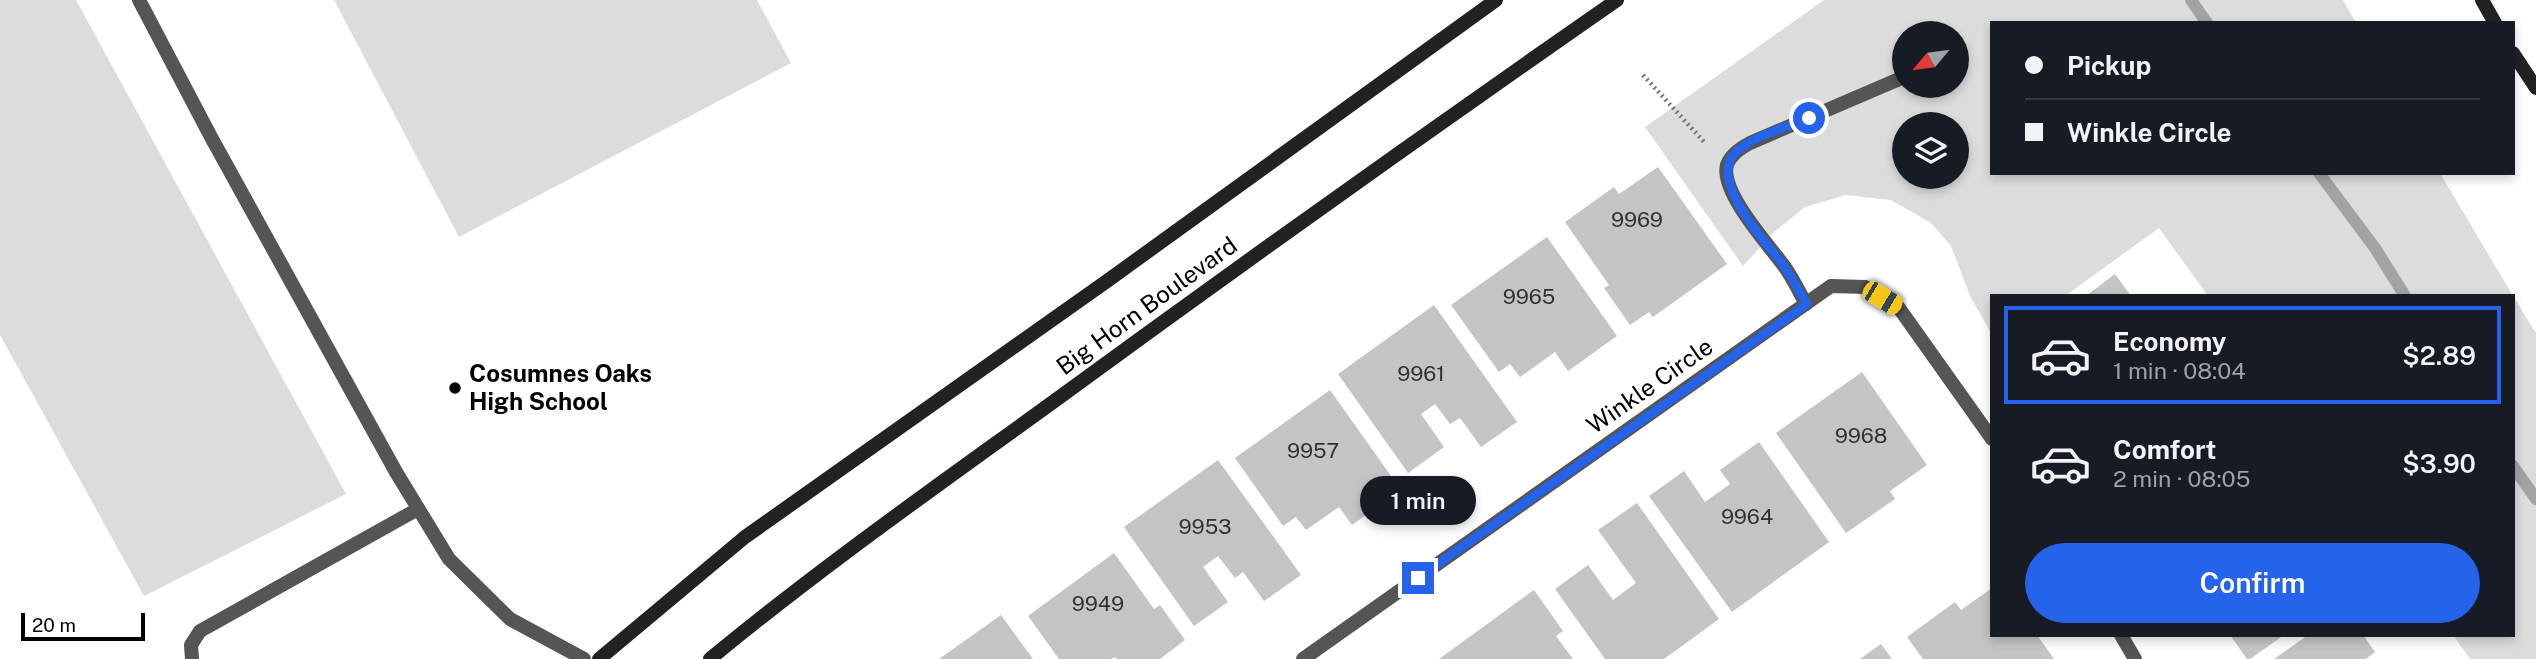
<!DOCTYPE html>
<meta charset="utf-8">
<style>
body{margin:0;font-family:"Public Sans",sans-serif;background:#242831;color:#f1f3f6;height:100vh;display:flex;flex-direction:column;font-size:26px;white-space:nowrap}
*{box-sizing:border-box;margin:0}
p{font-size:23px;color:#9ea1a6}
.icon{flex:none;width:38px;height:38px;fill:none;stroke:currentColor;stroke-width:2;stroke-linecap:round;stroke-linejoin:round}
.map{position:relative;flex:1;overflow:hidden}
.details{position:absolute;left:1990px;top:294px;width:525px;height:343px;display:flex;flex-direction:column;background:#171b24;border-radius:0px;box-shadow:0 4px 10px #0003}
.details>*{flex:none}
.top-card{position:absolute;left:1990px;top:21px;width:525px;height:154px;border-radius:0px;box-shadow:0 4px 10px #0003;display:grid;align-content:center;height:154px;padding:0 35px;background:#171b24}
.needle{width:46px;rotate:241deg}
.buttons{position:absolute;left:1892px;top:21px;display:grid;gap:14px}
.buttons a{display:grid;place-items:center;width:77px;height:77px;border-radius:50%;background:#171b24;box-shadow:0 4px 10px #0003;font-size:35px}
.scale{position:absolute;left:21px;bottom:18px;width:124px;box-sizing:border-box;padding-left:7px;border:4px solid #000;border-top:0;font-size:19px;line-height:24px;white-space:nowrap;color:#000;-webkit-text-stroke:5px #fff;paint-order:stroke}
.end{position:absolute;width:32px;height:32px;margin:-16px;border:9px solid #2563eb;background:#fff;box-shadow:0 0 0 4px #fff}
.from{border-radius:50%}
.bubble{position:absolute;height:49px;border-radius:24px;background:#171b24;box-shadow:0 4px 10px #0003;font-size:23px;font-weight:600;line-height:49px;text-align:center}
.car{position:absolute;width:21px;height:42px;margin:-21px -10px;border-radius:9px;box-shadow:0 0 5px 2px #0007;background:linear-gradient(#f5c518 24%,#345 0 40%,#f5c518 0 76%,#345 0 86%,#f5c518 0)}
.top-card b{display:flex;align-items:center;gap:24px;height:66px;font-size:26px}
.top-card b+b{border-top:2px solid #363941}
.top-card i{width:18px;height:18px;background:#f1f3f6}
ul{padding:12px 0 0;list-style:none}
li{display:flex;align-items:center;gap:21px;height:98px;margin:0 14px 10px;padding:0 21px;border:4px solid transparent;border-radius:0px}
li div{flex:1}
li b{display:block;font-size:26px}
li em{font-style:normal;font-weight:600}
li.current{border-color:#2563eb}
li>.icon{width:63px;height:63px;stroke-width:1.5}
.cta{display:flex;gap:14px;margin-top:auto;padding:14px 35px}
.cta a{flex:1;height:80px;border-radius:42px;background:#2563eb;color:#fff;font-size:28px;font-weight:600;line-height:80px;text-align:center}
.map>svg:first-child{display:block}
.green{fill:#dcdcdc;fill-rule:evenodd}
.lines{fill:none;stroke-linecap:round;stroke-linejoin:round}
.stream{stroke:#a3a3a3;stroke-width:12}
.building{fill:#c4c4c4}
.path{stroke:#777;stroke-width:4.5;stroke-dasharray:2 3.5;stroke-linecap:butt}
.service{stroke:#555;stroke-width:14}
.minor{stroke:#555;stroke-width:14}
.secondary{stroke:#222;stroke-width:14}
.route{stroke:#2563eb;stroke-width:9}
.poi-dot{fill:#000;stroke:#fff;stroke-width:2.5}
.labels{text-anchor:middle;stroke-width:6;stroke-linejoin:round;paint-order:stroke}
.number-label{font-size:21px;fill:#313131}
.street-label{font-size:24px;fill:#000;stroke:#fff}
.poi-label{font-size:24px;font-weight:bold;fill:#000;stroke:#fff;text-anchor:start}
</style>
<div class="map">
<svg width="2536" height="659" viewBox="0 0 2536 659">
<rect width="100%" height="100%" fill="#fff"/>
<path class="green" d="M0 0H76L346 494 144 596 0 335Z
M334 0H757L791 63 459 237Z
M1824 0H2343L2356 23H1992V173H2440L2513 296H2208L2159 228 2065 296H1992L1991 333 1970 296 1951 246 1931 223 1891 200 1846 195 1805 207 1774 232 1743 266 1645 127ZM1904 33H1956V86H1904ZM1904 124H1956V177H1904Z
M2513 296 2536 333V659H2470L2453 635H2513Z"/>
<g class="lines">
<path class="stream" d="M2191 0 2207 23
M2319 173 2375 248 2405 296
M2513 466 2536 499"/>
</g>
<path class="building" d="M1658 167 1727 264 1653 317 1649 312 1630 325 1604 288 1609 285 1565 222 1614 187 1619 194Z
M1547 237 1617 336 1568 371 1555 352 1520 377 1510 364 1499 372 1451 305Z
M2115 274 2131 296H2086Z
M1434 305 1517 422 1481 447 1460 418 1450 424 1435 404 1421 414 1444 447 1408 473 1338 374Z
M1862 372 1927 465 1890 491 1895 499 1846 533 1776 433Z
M1330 390 1401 490 1352 525 1339 507 1306 530 1296 517 1283 526 1235 458Z
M1759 442 1829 542 1732 612 1649 496 1684 471 1705 502 1730 484 1720 470Z
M1218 460 1301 575 1264 601 1243 572 1235 578 1218 556 1203 567 1228 602 1194 626 1124 527Z
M1637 503 1719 619 1664 659H1605L1555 589 1588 565 1613 600 1636 583 1598 530Z
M1114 553 1154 609 1160 605 1185 640 1160 659H1117L1115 657 1111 659H1059L1028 616Z
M1992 588V635H2037L2054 659H1923L1907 637 1955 602 1961 610Z
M1534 590 1563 631 1556 636 1573 659H1439Z
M1001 615 1033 659H939Z
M2230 635H2284L2250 659H2247Z
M2308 635H2363L2375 652 2366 659H2274Z
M1881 644 1892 659H1860Z"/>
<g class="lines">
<path class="path" d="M1643 75 1706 144"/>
<path class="service" d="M139 0 211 137 396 472 449 559 510 619 584 659
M1806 304C1798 290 1791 274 1781 262 1766 242 1720 191 1727 165 1731 154 1741 148 1750 143L1904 77
M192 659 191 645 200 631 418 509"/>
<path class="minor" d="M2121 635 2135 659
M1303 659 1831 286 1865 287 1899 308 1992 439"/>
<path class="secondary" d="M2482 0 2495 23
M2513 53 2536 88
M599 659 745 537 1107 281 1496 0
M710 659C820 568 937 486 1053 402 1239 266 1427 132 1617 0"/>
</g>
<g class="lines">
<path class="route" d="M1418 578 1807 304C1798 290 1791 275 1781 262 1764 241 1707 178 1736 152 1753 136 1788 127 1809 118"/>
</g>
<circle class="poi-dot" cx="455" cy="388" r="7"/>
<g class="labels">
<g class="number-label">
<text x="1637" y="227">9969</text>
<text x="1529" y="304">9965</text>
<text x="1421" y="381">9961</text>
<text x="1861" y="443">9968</text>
<text x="1313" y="458">9957</text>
<text x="1747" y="524">9964</text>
<text x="1205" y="534">9953</text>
<text x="1098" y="611">9949</text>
</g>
<g class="street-label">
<text transform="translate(1147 306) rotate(-36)" y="8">Big Horn Boulevard</text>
<text transform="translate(1650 386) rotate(-35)" y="8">Winkle Circle</text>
</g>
<g class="poi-label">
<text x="469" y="382">Cosumnes Oaks<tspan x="469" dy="28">High School</tspan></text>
</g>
</g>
</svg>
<div class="buttons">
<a><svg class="needle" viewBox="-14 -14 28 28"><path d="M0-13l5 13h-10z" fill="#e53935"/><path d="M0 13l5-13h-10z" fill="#9ea1a6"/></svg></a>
<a><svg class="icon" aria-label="layers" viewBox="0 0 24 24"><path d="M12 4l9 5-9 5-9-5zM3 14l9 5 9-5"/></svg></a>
</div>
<div class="scale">20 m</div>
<i class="end from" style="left:1809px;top:118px"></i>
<i class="end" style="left:1418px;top:578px"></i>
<div class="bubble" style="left:1360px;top:476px;width:116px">1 min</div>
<i class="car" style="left:1882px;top:298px;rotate:121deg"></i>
<div class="top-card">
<b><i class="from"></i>Pickup</b>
<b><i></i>Winkle Circle</b>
</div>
<section class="details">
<ul>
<li class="current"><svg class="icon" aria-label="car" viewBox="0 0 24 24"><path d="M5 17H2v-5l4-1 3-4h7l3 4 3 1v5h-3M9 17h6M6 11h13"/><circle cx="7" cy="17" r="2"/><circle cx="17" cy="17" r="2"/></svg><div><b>Economy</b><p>1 min · 08:04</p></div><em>$2.89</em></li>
<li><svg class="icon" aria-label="car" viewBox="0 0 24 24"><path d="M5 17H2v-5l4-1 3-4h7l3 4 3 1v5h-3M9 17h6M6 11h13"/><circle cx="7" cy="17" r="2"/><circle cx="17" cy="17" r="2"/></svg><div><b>Comfort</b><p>2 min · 08:05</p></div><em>$3.90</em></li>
</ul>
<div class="cta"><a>Confirm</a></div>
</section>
</div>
